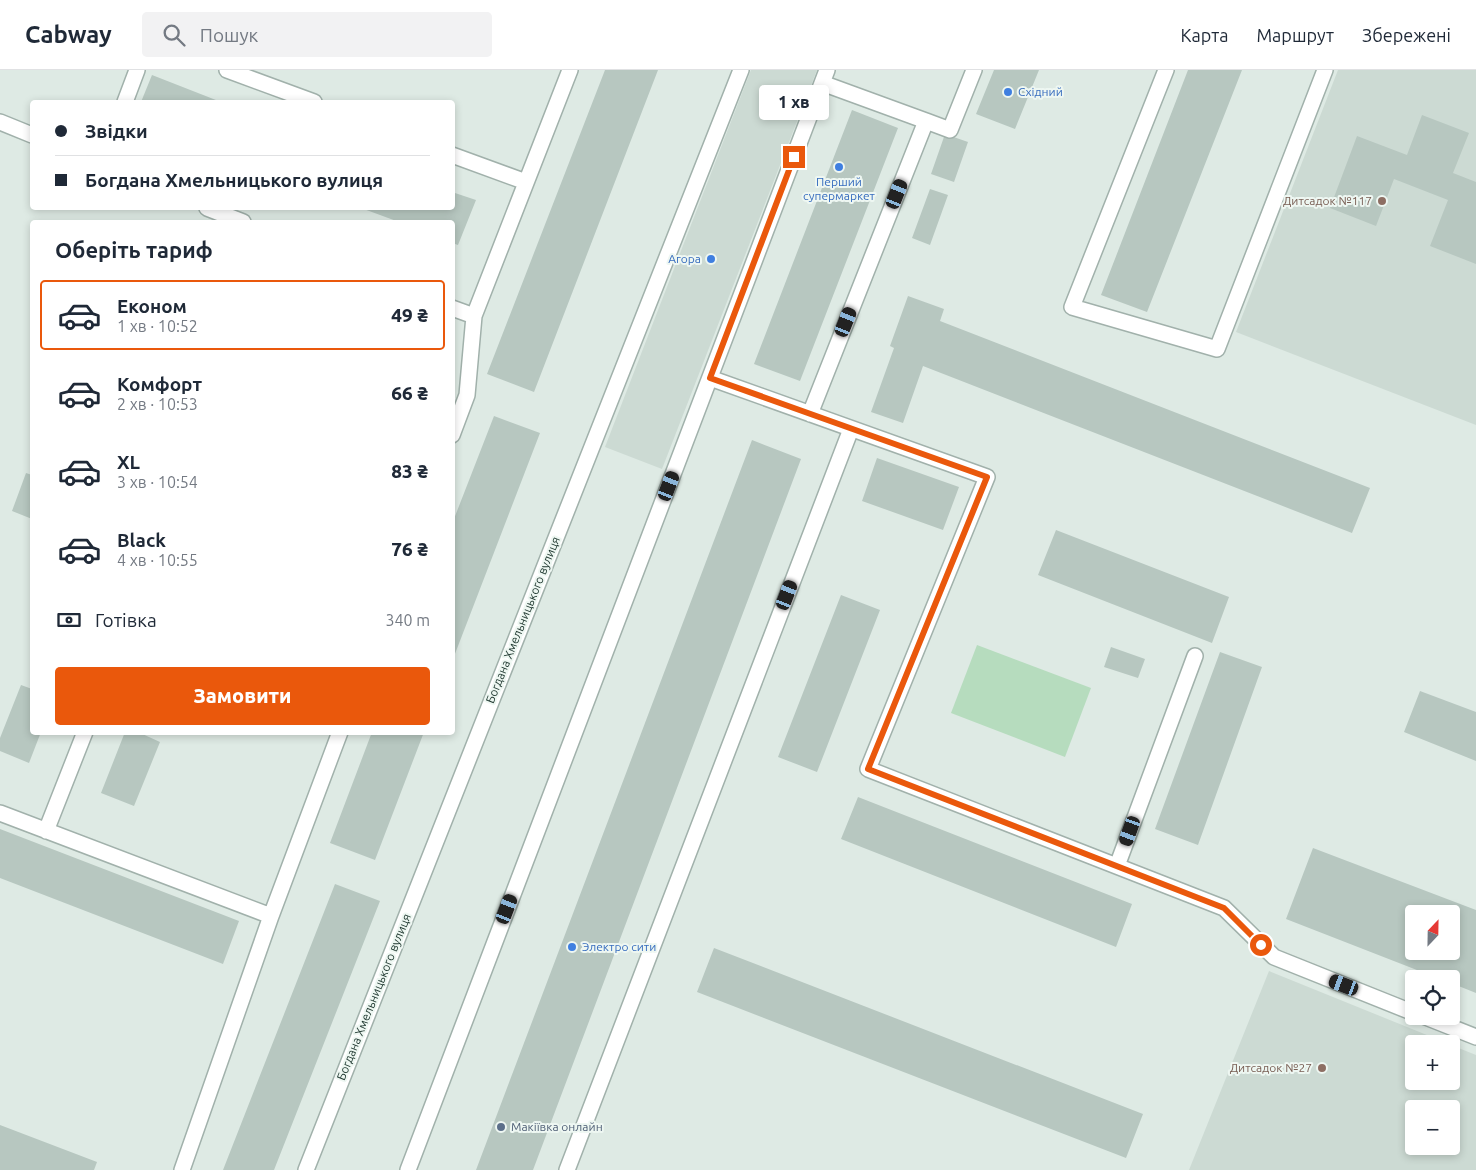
<!DOCTYPE html>
<html lang="uk">
<meta charset="utf-8">
<style>
body{margin:0;font-family:Ubuntu,sans-serif;background:#f2f2f3;color:#1f2937;height:100vh;display:flex;flex-direction:column;font-size:19px;white-space:nowrap}
*{box-sizing:border-box;margin:0}
p{font-size:16px;color:#747a83}
.icon{flex:none;width:28px;height:28px;fill:none;stroke:currentColor;stroke-width:2;stroke-linecap:round;stroke-linejoin:round}
.map{position:relative;flex:1;overflow:hidden}
.sheet{position:absolute;left:30px;top:150px;width:425px;height:515px;display:flex;flex-direction:column;background:#fff;border-radius:5px;box-shadow:0 2px 8px #0003}
.sheet>*{flex:none}
.banner{position:absolute;left:30px;top:30px;width:425px;height:110px;border-radius:5px;box-shadow:0 2px 8px #0003;display:grid;align-content:center;height:110px;padding:0 25px;background:#fff}
.needle{width:32px;rotate:22deg}
.fabs{position:absolute;left:1405px;top:835px;display:grid;gap:10px}
.fabs a{display:grid;place-items:center;width:55px;height:55px;border-radius:5px;background:#fff;box-shadow:0 2px 8px #0003;font-size:25px}
.end{position:absolute;width:22px;height:22px;margin:-11px;border:6px solid #ea580c;background:#fff;box-shadow:0 0 0 2px #fff}
.from{border-radius:50%}
.bubble{position:absolute;height:35px;border-radius:5px;background:#fff;box-shadow:0 2px 8px #0003;font-size:16px;font-weight:800;line-height:35px;text-align:center}
.car{position:absolute;width:15px;height:30px;margin:-15px -8px;border-radius:6px;box-shadow:0 0 4px 1px #0007;background:linear-gradient(#222 24%,#8ab4d8 0 40%,#222 0 76%,#8ab4d8 0 86%,#222 0)}
.banner b{display:flex;align-items:center;gap:18px;height:48px;font-size:19px}
.banner b+b{border-top:1px solid #e0e1e3}
.banner i{width:12px;height:12px;background:#1f2937}
ul{padding:0;list-style:none}
li{display:flex;align-items:center;gap:15px;height:70px;margin:0 10px 8px;padding:0 15px;border:2px solid transparent;border-radius:5px}
li div{flex:1}
li b{display:block;font-size:19px}
li em{font-style:normal;font-weight:800}
li.current{border-color:#ea580c}
li>.icon{width:45px;height:45px;stroke-width:1.5}
h2{padding:0 25px;font-size:22px;line-height:60px}
.pay{display:flex;align-items:center;gap:12px;height:55px;padding:0 25px;font-size:19px}
.pay p{margin-inline-start:auto}
.button{display:flex;gap:10px;margin-top:auto;padding:10px 25px}
.button a{flex:1;height:58px;border-radius:5px;background:#ea580c;color:#fff;font-size:20px;font-weight:800;line-height:58px;text-align:center}
header{display:flex;align-items:center;gap:30px;box-sizing:border-box;height:70px;padding:0 25px;background:#fff;border-bottom:1px solid #e0e1e3}
header strong{font-size:24px}
nav{display:flex;gap:28px;margin-inline-start:auto;font-size:18px}
.search{width:350px;height:45px;background:#f2f2f3;display:flex;align-items:center;gap:12px;box-sizing:border-box;padding:0 18px;border-radius:5px;color:#747a83;font-size:19px}
.map>svg:first-child{display:block}
.built{fill:#ccdad3;fill-rule:evenodd}
.green{fill:#b6dcbe}
.building{fill:#b7c7c0;fill-rule:evenodd}
.lines{fill:none;stroke-linecap:round;stroke-linejoin:round}
.minor-casing{stroke:#a1b1ab;stroke-width:18}
.minor{stroke:#fff;stroke-width:15}
.route{stroke:#ea580c;stroke-width:6}
.shop-dot{fill:#3f7fe0;stroke:#eef7f2;stroke-width:2}
.education-dot{fill:#8d6e63;stroke:#eef7f2;stroke-width:2}
.service-dot{fill:#5c6f8a;stroke:#eef7f2;stroke-width:2}
.labels{text-anchor:middle;stroke-width:4;stroke-linejoin:round;paint-order:stroke}
.shop-label{font-size:12px;fill:#366cbe;stroke:#eef7f2;text-anchor:start}
.education-label{font-size:12px;fill:#785e54;stroke:#eef7f2;text-anchor:end}
.street-label{font-size:12px;fill:#203931;stroke:#eef7f2}
.service-label{font-size:12px;fill:#4e5e75;stroke:#eef7f2;text-anchor:start}
</style>
<header>
<strong>Cabway</strong>
<div class="search"><svg class="icon" aria-label="search" viewBox="0 0 24 24"><circle cx="10" cy="10" r="6"/><path d="M15 15l6 6"/></svg>Пошук</div>
<nav><a>Карта</a><a>Маршрут</a><a>Збережені</a></nav>
</header>
<div class="map">
<svg width="1476" height="1100" viewBox="0 0 1476 1100">
<rect width="100%" height="100%" fill="#deeae4"/>
<path class="built" d="M751 0H817L662 399 605 377Z
M1338 0H1476V355L1236 262Z
M1269 901 1449 974H1414V1011H1451V975L1476 985V1100H1189ZM1414 1039H1451V1076H1414Z"/>
<path class="green" d="M977 575 1091 618 1065 687 951 643Z"/>
<path class="building" d="M605 0H658L534 322 487 304Z
M994 0H1039L1015 59 976 44Z
M1188 0H1242L1147 242 1101 225Z
M152 5 221 32H141Z
M852 40 898 58 800 311 754 294Z
M1422 45 1469 63 1453 103 1476 112V194L1430 176 1448 130 1394 109 1376 156 1330 138 1357 66 1407 85Z
M945 64 968 72 954 112 931 104Z
M930 119 948 125 930 175 912 168Z
M452 122 476 130 458 175 452 173V152H399L361 138H452Z
M908 226 944 239 940 251 1370 418 1352 463 923 296 903 353 871 342 894 278 890 276Z
M494 346 540 363 453 589 452 454Z
M752 370 801 389 533 1100H476Z
M877 388 959 417 943 460 862 431Z
M26 403 32 405V449L12 441Z
M1056 460 1229 527 1212 573 1038 505Z
M841 525 880 540 817 702 778 687Z
M1111 577 1145 589 1138 608 1104 597Z
M1220 582 1262 597 1198 775 1155 759Z
M21 615 32 619V662H41L29 693 0 681V668Z
M1420 621 1476 642V691L1404 662Z
M125 662H138L160 672 134 736 101 723Z
M372 662H424L375 790 330 773Z
M858 727 1132 834 1116 877 841 769Z
M0 759 239 851 223 894 0 808Z
M1313 778 1476 840V923L1451 913V909H1440L1286 849ZM1414 844H1451V881H1414Z
M335 814 380 831 274 1100H223Z
M714 878 1143 1044 1126 1088 697 922Z
M0 1055 97 1092 94 1100H0Z"/>
<g class="lines">
<g class="minor-casing">
<path id="minor" d="M227 0 314 32
M1166 0 1072 237 1217 279 1325 0
M125 32 137 0
M926 51 950 60 974 0
M0 52 32 65
M452 85 526 112
M207 138 243 152
M452 238 474 246 467 325 452 365
M474 246 570 0
M710 308 987 407 868 699 1224 838 1274 887 1414 943
M810 344 926 51 822 13
M0 743 271 846 340 662
M46 761 85 662
M1117 796 1195 586
M1423 946 1476 967
M182 1100 271 846
M306 1100 741 0
M408 1100 827 0
M567 1100 851 359"/>
</g>
<use href="#minor" class="minor"/>
</g>
<g class="lines">
<path class="route" d="M794 87 710 308 987 407 868 699 1224 838 1261 875"/>
</g>
<g class="shop-dot">
<circle cx="1008" cy="22" r="5"/>
<circle cx="839" cy="97" r="5"/>
<circle cx="711" cy="189" r="5"/>
<circle cx="572" cy="877" r="5"/>
</g>
<g class="education-dot">
<circle cx="1382" cy="131" r="5"/>
<circle cx="1322" cy="998" r="5"/>
</g>
<circle class="service-dot" cx="501" cy="1057" r="5"/>
<g class="labels">
<g class="shop-label">
<text x="1018" y="26">Східний</text>
<text x="839" y="116" text-anchor="middle">Перший<tspan x="839" dy="14">супермаркет</tspan></text>
<text x="701" y="193" text-anchor="end">Агора</text>
<text x="582" y="881">Электро сити</text>
</g>
<g class="education-label">
<text x="1372" y="135">Дитсадок №117</text>
<text x="1312" y="1002">Дитсадок №27</text>
</g>
<g class="street-label">
<text transform="translate(523 550) rotate(-68)" y="4">Богдана Хмельницького вулиця</text>
<text transform="translate(374 927) rotate(-68)" y="4">Богдана Хмельницького вулиця</text>
</g>
<g class="service-label">
<text x="511" y="1061">Макіївка онлайн</text>
</g>
</g>
</svg>
<div class="fabs">
<a><svg class="needle" viewBox="-14 -14 28 28"><path d="M0-13l5 13h-10z" fill="#e53935"/><path d="M0 13l5-13h-10z" fill="#747a83"/></svg></a>
<a><svg class="icon" aria-label="locate" viewBox="0 0 24 24"><circle cx="12" cy="12" r="6"/><path d="M12 2v4M12 18v4M2 12h4M18 12h4"/></svg></a>
<a>+</a>
<a>−</a>
</div>
<i class="end from" style="left:1261px;top:875px"></i>
<i class="end" style="left:794px;top:87px"></i>
<div class="bubble" style="left:759px;top:15px;width:70px">1 хв</div>
<i class="car" style="left:897px;top:124px;rotate:22deg"></i>
<i class="car" style="left:846px;top:252px;rotate:22deg"></i>
<i class="car" style="left:669px;top:416px;rotate:21deg"></i>
<i class="car" style="left:787px;top:525px;rotate:21deg"></i>
<i class="car" style="left:1130px;top:761px;rotate:200deg"></i>
<i class="car" style="left:507px;top:839px;rotate:21deg"></i>
<i class="car" style="left:1344px;top:915px;rotate:291deg"></i>
<div class="banner">
<b><i class="from"></i>Звідки</b>
<b><i></i>Богдана Хмельницького вулиця</b>
</div>
<section class="sheet">
<h2>Оберіть тариф</h2>
<ul>
<li class="current"><svg class="icon" aria-label="car" viewBox="0 0 24 24"><path d="M5 17H2v-5l4-1 3-4h7l3 4 3 1v5h-3M9 17h6M6 11h13"/><circle cx="7" cy="17" r="2"/><circle cx="17" cy="17" r="2"/></svg><div><b>Економ</b><p>1 хв · 10:52</p></div><em>49 ₴</em></li>
<li><svg class="icon" aria-label="car" viewBox="0 0 24 24"><path d="M5 17H2v-5l4-1 3-4h7l3 4 3 1v5h-3M9 17h6M6 11h13"/><circle cx="7" cy="17" r="2"/><circle cx="17" cy="17" r="2"/></svg><div><b>Комфорт</b><p>2 хв · 10:53</p></div><em>66 ₴</em></li>
<li><svg class="icon" aria-label="car" viewBox="0 0 24 24"><path d="M5 17H2v-5l4-1 3-4h7l3 4 3 1v5h-3M9 17h6M6 11h13"/><circle cx="7" cy="17" r="2"/><circle cx="17" cy="17" r="2"/></svg><div><b>XL</b><p>3 хв · 10:54</p></div><em>83 ₴</em></li>
<li><svg class="icon" aria-label="car" viewBox="0 0 24 24"><path d="M5 17H2v-5l4-1 3-4h7l3 4 3 1v5h-3M9 17h6M6 11h13"/><circle cx="7" cy="17" r="2"/><circle cx="17" cy="17" r="2"/></svg><div><b>Black</b><p>4 хв · 10:55</p></div><em>76 ₴</em></li>
</ul>
<div class="pay"><svg class="icon" aria-label="cash" viewBox="0 0 24 24"><path d="M3 7h18v10H3z"/><circle cx="12" cy="12" r="2"/></svg>Готівка<p>340 m</p></div>
<div class="button"><a>Замовити</a></div>
</section>
</div>
